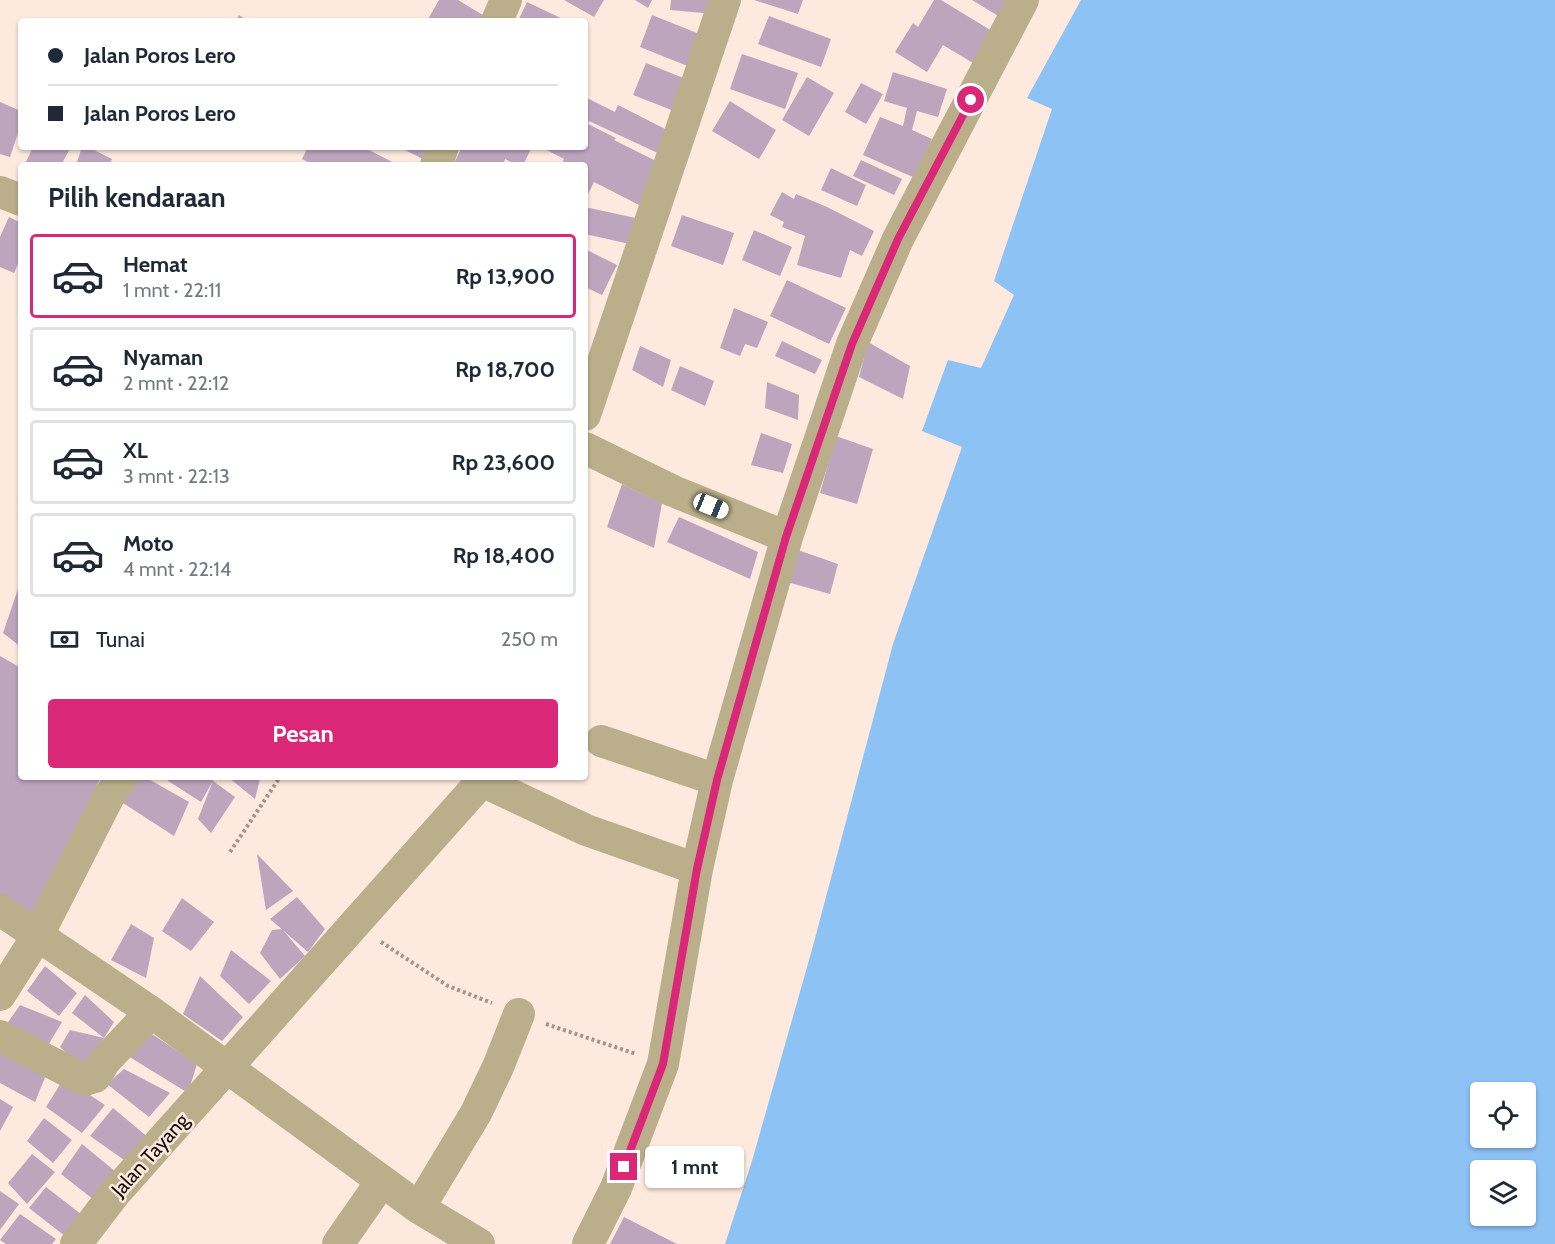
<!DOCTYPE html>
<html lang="id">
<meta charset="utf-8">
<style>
body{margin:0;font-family:Cabin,sans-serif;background:#f2f2f3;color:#1f2937;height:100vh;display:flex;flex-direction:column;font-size:22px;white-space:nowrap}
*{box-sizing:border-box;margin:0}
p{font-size:20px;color:#747a83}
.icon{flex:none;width:33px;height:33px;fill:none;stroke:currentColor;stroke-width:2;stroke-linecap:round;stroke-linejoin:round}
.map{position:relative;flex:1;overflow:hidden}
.drawer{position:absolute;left:18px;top:162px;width:570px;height:618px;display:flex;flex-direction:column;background:#fff;border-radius:6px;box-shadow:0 2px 4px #0004}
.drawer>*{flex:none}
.guide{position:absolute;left:18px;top:18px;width:570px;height:132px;border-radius:6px;box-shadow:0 2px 4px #0004;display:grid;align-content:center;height:132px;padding:0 30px;background:#fff}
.buttons{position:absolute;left:1470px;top:1082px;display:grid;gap:12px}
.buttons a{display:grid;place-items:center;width:66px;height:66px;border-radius:6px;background:#fff;box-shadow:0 2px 4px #0004;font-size:30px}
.end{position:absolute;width:27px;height:27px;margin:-14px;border:8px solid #db2777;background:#fff;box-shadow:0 0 0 3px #fff}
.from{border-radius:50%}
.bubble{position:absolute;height:42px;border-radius:6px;background:#fff;box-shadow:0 2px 4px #0004;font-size:20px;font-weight:700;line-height:42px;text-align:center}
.car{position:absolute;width:18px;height:36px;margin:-18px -9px;border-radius:8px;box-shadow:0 0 4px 2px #0007;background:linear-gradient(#fff 24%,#345 0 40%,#fff 0 76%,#345 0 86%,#fff 0)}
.guide b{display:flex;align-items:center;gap:21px;height:57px;font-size:22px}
.guide b+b{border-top:2px solid #e0e1e3}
.guide i{width:15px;height:15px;background:#1f2937}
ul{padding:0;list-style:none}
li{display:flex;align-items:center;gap:18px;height:84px;margin:0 12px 9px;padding:0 18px;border:3px solid #e0e1e3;border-radius:6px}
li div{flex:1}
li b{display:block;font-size:22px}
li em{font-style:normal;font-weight:700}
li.active{border-color:#db2777}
li>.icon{width:54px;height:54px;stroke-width:1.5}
h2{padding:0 30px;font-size:27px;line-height:72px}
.pay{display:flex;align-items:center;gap:15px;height:66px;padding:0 30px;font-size:22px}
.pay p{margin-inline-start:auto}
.primary-button{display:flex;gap:12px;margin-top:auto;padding:12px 30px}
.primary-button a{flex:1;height:69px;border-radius:6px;background:#db2777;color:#fff;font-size:24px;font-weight:700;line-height:69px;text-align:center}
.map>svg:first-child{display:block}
.water{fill:#8dc2f5;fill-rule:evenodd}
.building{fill:#bda5be}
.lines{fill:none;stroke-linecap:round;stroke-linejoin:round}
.path{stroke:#a4948b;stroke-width:4;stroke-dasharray:3 3;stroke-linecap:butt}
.minor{stroke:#baaf8a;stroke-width:32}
.route{stroke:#db2777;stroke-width:8}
.labels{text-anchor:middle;stroke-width:5;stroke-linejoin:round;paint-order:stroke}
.street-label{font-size:20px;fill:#130904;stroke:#fde9dd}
</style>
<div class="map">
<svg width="1555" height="1244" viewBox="0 0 1555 1244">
<rect width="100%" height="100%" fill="#fde9dd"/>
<path class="water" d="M1081 0H1555V1244H725L752 1161 813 946 893 644 962 447 922 431 948 360 981 368 1014 295 994 281 1052 109 1027 98ZM1480 1092H1526V1137H1480ZM1480 1170H1526V1215H1480Z"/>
<path class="building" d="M439 0H458L486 17 484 21H427Z
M564 0H604L594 17Z
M635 0H652L648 8Z
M671 0H716L715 14 670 10Z
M754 0H803L798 14Z
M934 0H941L992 31 973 63 943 45 927 72 895 52 913 23 918 27Z
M972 0H1011L1000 17Z
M527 2 567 21H518Z
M239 15 248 21H236Z
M652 15 707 37 695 69 640 47Z
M769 16 831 39 821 67 758 44Z
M742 54 798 73 785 109 730 89Z
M646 63 686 79 674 111 633 95Z
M893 72 947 89 938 117 917 111 912 130 932 139 915 178 863 155 880 117 903 126 907 108 884 101Z
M807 77 834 93 809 136 782 120Z
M861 83 883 94 866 124 845 112Z
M585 97 615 112 618 105 675 134 664 156 589 121 588 124 616 138 614 140 664 165 643 207 594 182 585 200V165H561L564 159 541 147H585Z
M730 101 776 130 759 159 712 131Z
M0 102 21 111V124L10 157 0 154Z
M33 147H71L61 165H26L25 164Z
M82 147H88L112 159 109 165H76Z
M308 147H370L369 150 398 165H314L302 159Z
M399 147H429L423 159Z
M462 147H532L523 165H517L505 159 503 165H453Z
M861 160 902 179 894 195 853 176Z
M831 168 866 185 857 206 821 190Z
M782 192 794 199 796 194 827 207 874 231 862 256 850 250 841 278 797 265 805 236 782 227 784 222 770 215Z
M585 207 640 219 634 245 585 234Z
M682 215 734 233 723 265 671 246Z
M9 217 21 223V257L14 273 0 267V237Z
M754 230 792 247 780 276 742 260Z
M585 249 617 265 602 295 585 287Z
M787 280 846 308 829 344 770 316Z
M734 308 768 322 757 348 745 344 740 356 720 348Z
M782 341 822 360 815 374 775 356Z
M868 342 910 366 903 399 859 377Z
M640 346 671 360 663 387 632 370Z
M680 366 714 381 705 406 671 390Z
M767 382 799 395 798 420 765 408Z
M761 433 792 444 783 473 751 465Z
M836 436 873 449 857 504 820 493Z
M622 484 662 503 654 548 607 527Z
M679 517 758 552 750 579 667 542Z
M798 550 838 564 830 594 787 582Z
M18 589 21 591V647L3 633Z
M0 656 21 668V777H101L32 919 0 899Z
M135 777H145L189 802 174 836 123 803Z
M162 777H215L213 781 235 797 211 833 198 819 213 781 201 802Z
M228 777H258L260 779 255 799Z
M257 854 293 891 266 910Z
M297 897 325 929 308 952 270 919Z
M182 898 214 922 191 951 162 931Z
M131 924 154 938 146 978 111 960Z
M282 929 305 956 280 979 260 953 272 930Z
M231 950 271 981 249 1004 220 976Z
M45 966 77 993 59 1016 27 991Z
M200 976 243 1017 222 1041 183 1014Z
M85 995 114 1022 104 1038 85 1071 60 1047 70 1030 104 1038 72 1013Z
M20 1005 62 1022 44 1052 4 1028Z
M152 1034 197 1064 188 1093 128 1056Z
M0 1044 48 1070 35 1102 0 1083Z
M124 1069 170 1093 149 1117 107 1084Z
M64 1078 105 1105 82 1133 46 1107Z
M0 1099 13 1107 0 1131Z
M113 1108 150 1139 127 1162 90 1136Z
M44 1118 72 1140 53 1163 27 1141Z
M82 1144 116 1172 94 1200 61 1174Z
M32 1154 55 1172 27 1204 8 1183Z
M46 1187 86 1218 70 1240 29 1208Z
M0 1191 19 1204 0 1230Z
M20 1214 56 1239 52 1244H6L0 1240Z
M624 1217 677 1244H610Z"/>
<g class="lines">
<path class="path" d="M230 852 280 777
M381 942 448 986 492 1003
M546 1024 636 1054"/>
<path class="minor" d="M497 21 506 0
M436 165 443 147
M0 192 21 200
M585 415 725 0
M585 448 673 491 787 537
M601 741 717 780
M482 781 586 830 697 869
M0 910 151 1012 419 1208 479 1244
M0 995 38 935 109 796 123 777
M0 1036 85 1080 95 1077 105 1061 151 1012
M419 1208 476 1113 498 1067 519 1014
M76 1244 115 1193 482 781 483 777
M338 1244 382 1181
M588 1244 616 1188 663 1064 697 869 717 780 787 537 852 344 898 239 1023 0"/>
</g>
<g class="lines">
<path class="route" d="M624 1167 663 1064 697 869 717 780 786 537 852 344 898 239 971 100"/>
</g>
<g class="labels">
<g class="street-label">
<text transform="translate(150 1155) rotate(-48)" y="7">Jalan Tayang</text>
</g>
</g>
</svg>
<div class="buttons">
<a><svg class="icon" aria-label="locate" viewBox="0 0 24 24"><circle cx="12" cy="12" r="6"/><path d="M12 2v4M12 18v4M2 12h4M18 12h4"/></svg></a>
<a><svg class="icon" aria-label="layers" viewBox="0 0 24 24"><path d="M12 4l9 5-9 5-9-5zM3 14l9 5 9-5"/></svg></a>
</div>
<i class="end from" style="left:971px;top:100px"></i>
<i class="end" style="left:624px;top:1167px"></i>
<div class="bubble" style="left:645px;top:1146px;width:99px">1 mnt</div>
<i class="car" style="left:711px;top:506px;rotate:112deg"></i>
<div class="guide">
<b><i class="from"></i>Jalan Poros Lero</b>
<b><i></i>Jalan Poros Lero</b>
</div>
<section class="drawer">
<h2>Pilih kendaraan</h2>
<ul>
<li class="active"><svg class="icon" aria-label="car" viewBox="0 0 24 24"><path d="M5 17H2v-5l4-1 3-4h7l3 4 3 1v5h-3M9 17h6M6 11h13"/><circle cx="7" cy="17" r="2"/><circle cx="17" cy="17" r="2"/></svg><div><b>Hemat</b><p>1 mnt · 22:11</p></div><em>Rp 13,900</em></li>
<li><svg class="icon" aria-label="car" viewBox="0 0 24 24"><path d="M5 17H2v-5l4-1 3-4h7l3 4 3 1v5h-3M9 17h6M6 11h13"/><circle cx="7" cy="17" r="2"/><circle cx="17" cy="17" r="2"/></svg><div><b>Nyaman</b><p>2 mnt · 22:12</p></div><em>Rp 18,700</em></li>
<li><svg class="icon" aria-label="car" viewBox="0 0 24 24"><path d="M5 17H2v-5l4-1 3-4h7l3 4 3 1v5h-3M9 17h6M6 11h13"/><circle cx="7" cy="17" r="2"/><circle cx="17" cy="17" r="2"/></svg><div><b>XL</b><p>3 mnt · 22:13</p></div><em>Rp 23,600</em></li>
<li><svg class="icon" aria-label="car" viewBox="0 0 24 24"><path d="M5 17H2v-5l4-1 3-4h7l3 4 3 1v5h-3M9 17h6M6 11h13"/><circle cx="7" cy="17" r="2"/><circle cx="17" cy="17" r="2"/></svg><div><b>Moto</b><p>4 mnt · 22:14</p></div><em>Rp 18,400</em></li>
</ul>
<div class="pay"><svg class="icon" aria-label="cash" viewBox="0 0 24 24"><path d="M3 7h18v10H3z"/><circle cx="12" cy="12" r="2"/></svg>Tunai<p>250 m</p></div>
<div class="primary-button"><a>Pesan</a></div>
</section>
</div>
